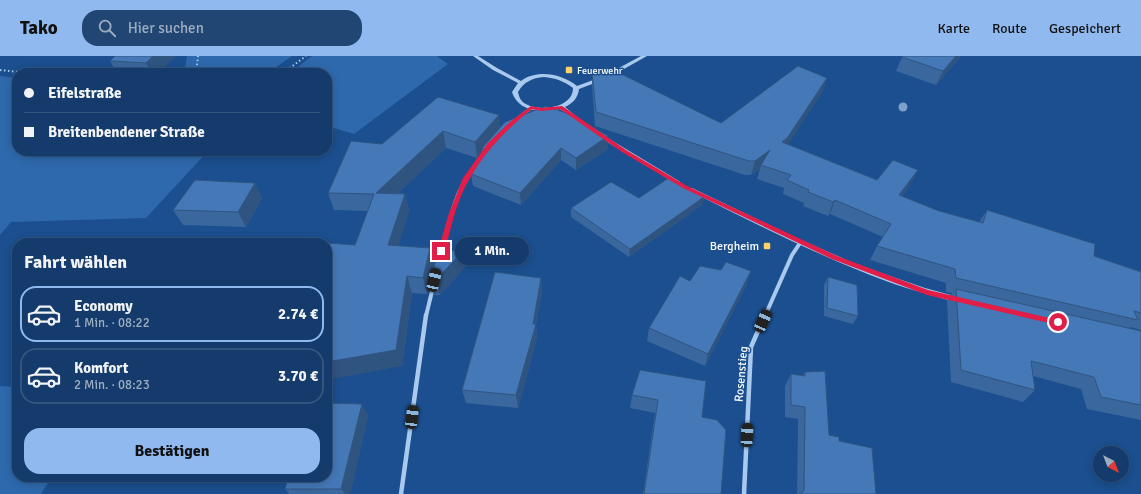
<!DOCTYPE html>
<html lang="de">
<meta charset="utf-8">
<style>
body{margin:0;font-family:Signika,sans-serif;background:#214673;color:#f1f3f6;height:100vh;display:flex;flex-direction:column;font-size:15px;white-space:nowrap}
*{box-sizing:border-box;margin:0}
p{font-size:13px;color:#9dadc1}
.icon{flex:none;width:22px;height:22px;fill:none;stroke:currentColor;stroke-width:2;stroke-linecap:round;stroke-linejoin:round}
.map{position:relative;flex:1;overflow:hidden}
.side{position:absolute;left:12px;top:182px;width:320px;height:244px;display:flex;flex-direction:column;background:#143b6b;border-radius:16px;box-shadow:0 2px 10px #0003,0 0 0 1px #33557e}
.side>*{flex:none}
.top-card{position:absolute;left:12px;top:12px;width:320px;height:88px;border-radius:16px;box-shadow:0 2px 10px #0003,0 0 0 1px #33557e;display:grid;align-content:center;height:88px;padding:0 12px;background:#143b6b}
.needle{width:26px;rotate:138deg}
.controls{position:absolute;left:1093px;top:390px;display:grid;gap:8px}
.controls a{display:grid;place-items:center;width:36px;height:36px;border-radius:50%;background:#143b6b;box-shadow:0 2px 10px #0003,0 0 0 1px #33557e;font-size:20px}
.end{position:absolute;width:18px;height:18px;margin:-9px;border:5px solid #e11d48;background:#fff;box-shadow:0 0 0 2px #fff}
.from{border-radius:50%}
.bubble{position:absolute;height:28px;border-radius:14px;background:#143b6b;box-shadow:0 2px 10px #0003,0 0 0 1px #33557e;font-size:13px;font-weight:700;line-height:28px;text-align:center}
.car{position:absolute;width:12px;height:24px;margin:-12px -6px;border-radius:5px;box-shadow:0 0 3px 1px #0007;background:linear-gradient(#222 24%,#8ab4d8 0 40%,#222 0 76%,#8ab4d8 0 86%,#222 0)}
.top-card b{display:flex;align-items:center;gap:14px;height:38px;font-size:15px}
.top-card b+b{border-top:1px solid #33557e}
.top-card i{width:10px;height:10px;background:#f1f3f6}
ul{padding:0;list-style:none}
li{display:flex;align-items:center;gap:12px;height:56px;margin:0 8px 6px;padding:0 4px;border:2px solid #33557e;border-radius:16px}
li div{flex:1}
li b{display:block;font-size:15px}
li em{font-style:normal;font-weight:700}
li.active{border-color:#90b9f0}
li>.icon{width:36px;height:36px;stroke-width:1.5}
h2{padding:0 12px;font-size:18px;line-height:48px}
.button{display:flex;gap:8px;margin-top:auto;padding:8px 12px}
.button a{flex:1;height:46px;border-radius:16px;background:#90b9f0;color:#111;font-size:16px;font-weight:700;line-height:46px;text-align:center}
header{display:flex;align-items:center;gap:24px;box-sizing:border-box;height:56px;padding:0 20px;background:#90b9f0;color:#111}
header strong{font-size:19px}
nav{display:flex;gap:22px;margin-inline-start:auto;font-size:14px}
.search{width:280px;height:36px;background:#214673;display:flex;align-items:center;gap:10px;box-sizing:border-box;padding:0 14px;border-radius:16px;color:#9dadc1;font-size:15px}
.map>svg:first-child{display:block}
.green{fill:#2e69ad}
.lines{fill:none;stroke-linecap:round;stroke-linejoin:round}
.path{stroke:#a9c9ee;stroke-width:2;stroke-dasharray:1.5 2.5;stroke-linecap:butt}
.minor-far2{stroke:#a9c9ee;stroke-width:3}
.minor-far1{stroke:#a9c9ee;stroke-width:4}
.minor{stroke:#a9c9ee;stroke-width:4.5}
.tertiary{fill:#a9c9ee;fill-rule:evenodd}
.tree{fill:#7ea0ca}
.wall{fill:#3a679d}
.shaded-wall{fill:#305480}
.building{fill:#4478b7;stroke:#305480}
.route{fill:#e11d48}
.poi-dot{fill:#ffd166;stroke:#1b4f8f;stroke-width:1.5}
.labels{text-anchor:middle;stroke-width:3;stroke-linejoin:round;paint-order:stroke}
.far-poi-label{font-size:10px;fill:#fff;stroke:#1b4f8f;text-anchor:start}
.poi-label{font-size:12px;fill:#fff;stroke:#1b4f8f;text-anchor:end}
.street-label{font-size:12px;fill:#fff;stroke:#1b4f8f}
</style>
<header>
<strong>Tako</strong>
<div class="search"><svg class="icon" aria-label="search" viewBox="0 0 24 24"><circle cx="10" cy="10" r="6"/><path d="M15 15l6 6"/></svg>Hier suchen</div>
<nav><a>Karte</a><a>Route</a><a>Gespeichert</a></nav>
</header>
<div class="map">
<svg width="1141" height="438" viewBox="0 0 1141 438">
<rect width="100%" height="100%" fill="#1b4f8f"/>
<path class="green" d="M187 0H292L268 17H184Z
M312 0H437L448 8 354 78 327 70V17H290Z
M0 20 17 22V95H208L146 162 11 166 0 179Z
M0 330 17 331V421H52L41 438H0Z"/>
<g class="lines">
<path class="path" d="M0 14 29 17
M196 17 198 0
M283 17 306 0"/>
<path class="minor-far2" d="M517 63 531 52
M470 117 481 101"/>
<path class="minor-far1" d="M440 199C448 172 454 138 471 116
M426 260 434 227
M765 260 792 199 800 187"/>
<path class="minor" d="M401 438 426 259
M744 438 751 291 765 259"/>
<path class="tertiary" d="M473 0H478L497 12 521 25C537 13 562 18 577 30L604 20 641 0H647L608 22 579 33C578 42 573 47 565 51L579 63V65L577 66 560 53C542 56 519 57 512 36L518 27 493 14ZM544 21C555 22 564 25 573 32 573 53 537 56 524 47 520 44 519 40 518 36 524 26 532 22 544 21Z
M601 78 679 125 680 126 679 127H675L599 81 598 80Z
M692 132 792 180 858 209 925 232 962 242 963 244 962 246 959 247C935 240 910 234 886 225 819 200 754 167 690 135L689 134 690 133Z"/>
</g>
<circle class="tree" cx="903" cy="51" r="4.5"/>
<path class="wall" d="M115 0H175L158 17H117L110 5Z
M961 0 936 29 896 15 902 1Z
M592 16 721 67 823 35 788 88 877 124 911 128 902 140 939 155 979 166 987 154 1094 200 1140 215 1141 214V274L1130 271 1129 272 1141 276V364L1087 353 1081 333 1033 320 1035 334 1023 346 951 326 947 245 952 237 946 236V227L870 204 877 190 883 181 830 158 828 160 803 150 804 147 783 138 784 132 757 123 760 113 751 119H745L595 70 592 30Z
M438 41 500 72 608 93 576 114 561 104 521 149 473 130 471 118 482 96 477 102 446 92 398 137 405 138 409 155 398 190 430 192 434 208 427 238 412 237 402 310 355 189 368 155 334 154 328 137 382 88Z
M255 127 262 142 246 171 183 169 173 154Z
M704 141 702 149 629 201 571 161V152L639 142Z
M463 195 466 210 440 239H434L431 224Z
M828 221 858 260 853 268 824 260V229Z
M541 222 542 237 536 268 537 282 518 352 466 347 462 334Z
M690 225 747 228 705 310 647 285 649 272Z
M640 314 702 361 721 438H643L655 357 630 352 632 339Z
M805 316 829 379 839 385 876 438H797L798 363 785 361V330L791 318 803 320Z
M368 360 350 438H289L285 433Z"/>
<path class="shaded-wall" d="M153 0H175L158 17H152L146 7Z
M956 0H961L936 29 943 15Z
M827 22 823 35 784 95 782 86Z
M499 59 500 76 485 93 482 92V96L477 102 475 86Z
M443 75 446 92 381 153 376 137Z
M608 80V93L576 114V102Z
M561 92V104L521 149 520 137Z
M770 94 761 109 760 113 751 119 755 105Z
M918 114 911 128 892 153 899 139Z
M255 127 262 142 246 171 238 156Z
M405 138 409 155 393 206 388 189Z
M704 141 702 149 629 201 630 193Z
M835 144 830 158 828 160 833 146Z
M430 192 434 208 427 238 423 222Z
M463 195 466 210 440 239 436 224Z
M751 215 747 228 705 310 708 298Z
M407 220 412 237 402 310 327 324V306Z
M541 222 542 237 535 271 536 268 537 282 518 352 516 339 533 268Z
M362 348 368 360 350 438H345L341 433Z"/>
<path class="building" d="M115 0H153L146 7 110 5Z
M902 0H956L943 15 902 1Z
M798 10 827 22 788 81 782 86 877 124 893 104 918 114 899 139 939 155 983 167 987 154 1095 188 1094 200 1141 216V257L1134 255 1138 264 956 222 955 213 877 190 891 168 835 144 833 146 808 136 809 134 787 124 791 119 761 109 770 94 755 105H749L596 56 592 16 607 11 721 67Z
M438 41 499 59 475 86 443 75 376 137 405 138 388 189 430 192 423 222 407 220 396 294 327 306V187L355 189 374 138 328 137 351 85 382 88Z
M546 50 572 59 608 80 576 102 561 92 520 137 471 118 485 93 482 92 505 66Z
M670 121 704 141 630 193 571 152 611 126 639 142Z
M195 124 255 127 238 156 173 154Z
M283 185 317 187H282Z
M438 194 463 195 436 224H431Z
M726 206 751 215 708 298 649 272 680 220 690 225 700 210 721 214Z
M495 216 541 222 533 268H536L516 339 462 334Z
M828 221 857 229 858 260 827 252Z
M956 233 1141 275V349L1101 341 1094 321 1031 305 1035 334 961 314Z
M640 314 706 325 702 361 717 364 726 374 721 438H644L658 344 632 339Z
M825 315 829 379 839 381V385L872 392 876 438H799L804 435 805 351 791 349V318L805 320V316Z
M327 347 362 348 341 433H285L288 421H327Z"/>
<path class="route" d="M531 50 541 52 562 50 626 94 687 130 837 200 928 234 1058 264 1061 266 1058 269 927 239 832 203 683 132 622 96 560 53 541 55 532 53C507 73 486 94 470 122 457 143 451 171 445 195L444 196H439L438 195 449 157 463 122 488 87 510 66Z"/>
<g class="poi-dot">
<rect x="565" y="10" width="8" height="8" rx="2"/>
<rect x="763" y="186" width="8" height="8" rx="2"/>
</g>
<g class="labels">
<g class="far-poi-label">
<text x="577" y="18">Feuerwehr</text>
</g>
<g class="poi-label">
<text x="759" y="194">Bergheim</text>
</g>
<g class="street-label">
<text transform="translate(741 318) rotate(-85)" y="4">Rosenstieg</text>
</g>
</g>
</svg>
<div class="controls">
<a><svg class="needle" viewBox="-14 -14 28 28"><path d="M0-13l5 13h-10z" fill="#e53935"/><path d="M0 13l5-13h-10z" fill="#9dadc1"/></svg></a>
</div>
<i class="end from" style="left:1058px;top:266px"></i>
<i class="end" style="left:441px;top:195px"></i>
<div class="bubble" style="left:455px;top:181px;width:74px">1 Min.</div>
<i class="car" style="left:434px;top:224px;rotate:13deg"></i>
<i class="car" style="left:763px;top:265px;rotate:24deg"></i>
<i class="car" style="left:412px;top:361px;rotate:7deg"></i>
<i class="car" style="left:747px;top:379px;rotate:3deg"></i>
<div class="top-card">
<b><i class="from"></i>Eifelstraße</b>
<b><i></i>Breitenbendener Straße</b>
</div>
<section class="side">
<h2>Fahrt wählen</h2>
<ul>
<li class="active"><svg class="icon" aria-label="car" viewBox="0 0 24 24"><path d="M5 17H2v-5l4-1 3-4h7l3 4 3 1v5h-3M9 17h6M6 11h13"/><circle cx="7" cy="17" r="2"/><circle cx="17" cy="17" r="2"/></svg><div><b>Economy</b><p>1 Min. · 08:22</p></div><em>2.74 €</em></li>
<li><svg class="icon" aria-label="car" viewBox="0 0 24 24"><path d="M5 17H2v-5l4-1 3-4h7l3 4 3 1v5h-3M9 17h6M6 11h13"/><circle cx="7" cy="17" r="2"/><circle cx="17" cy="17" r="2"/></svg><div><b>Komfort</b><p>2 Min. · 08:23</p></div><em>3.70 €</em></li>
</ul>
<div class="button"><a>Bestätigen</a></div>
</section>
</div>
